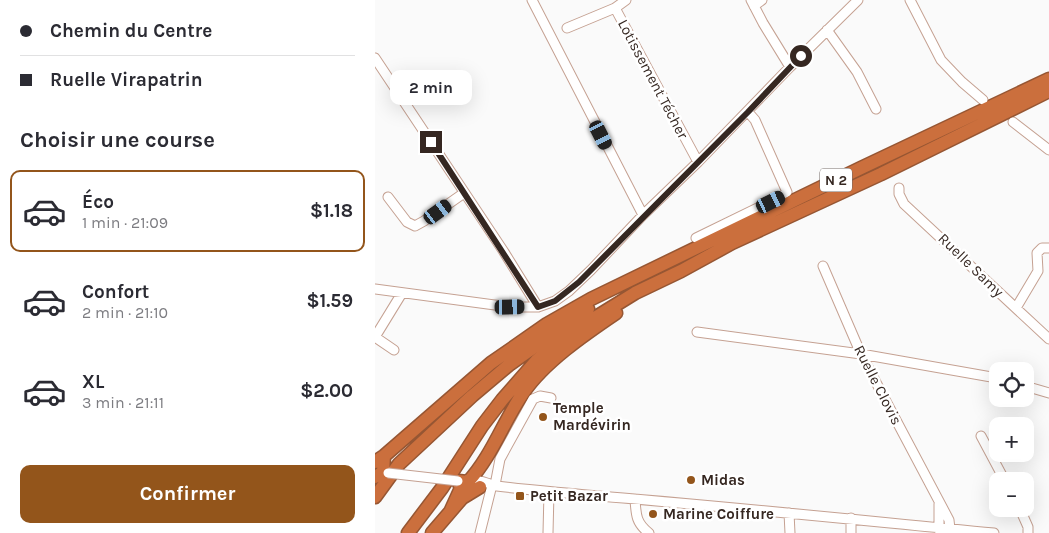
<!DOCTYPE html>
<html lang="fr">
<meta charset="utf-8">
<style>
body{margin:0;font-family:Karla,sans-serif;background:#f7f7f7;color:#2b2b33;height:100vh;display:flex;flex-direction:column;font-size:19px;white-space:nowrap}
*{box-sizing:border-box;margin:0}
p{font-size:16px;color:#7c7c81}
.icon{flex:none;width:28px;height:28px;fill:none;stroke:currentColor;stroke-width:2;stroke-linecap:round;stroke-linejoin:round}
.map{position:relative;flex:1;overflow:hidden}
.details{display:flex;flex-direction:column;background:#fff;width:375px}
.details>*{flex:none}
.guide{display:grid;align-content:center;height:110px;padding:0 20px;background:#fff}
.buttons{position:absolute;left:614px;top:362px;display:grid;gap:10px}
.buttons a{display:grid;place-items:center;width:45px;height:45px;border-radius:10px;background:#fff;box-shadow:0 5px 20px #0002;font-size:25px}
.end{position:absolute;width:22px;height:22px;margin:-11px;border:6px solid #352721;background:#fff;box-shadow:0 0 0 2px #fff}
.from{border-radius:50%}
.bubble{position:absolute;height:35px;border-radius:10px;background:#fff;box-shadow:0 5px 20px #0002;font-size:16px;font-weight:700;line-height:35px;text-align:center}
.car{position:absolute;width:15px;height:30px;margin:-15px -8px;border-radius:6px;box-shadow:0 0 4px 1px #0007;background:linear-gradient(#222 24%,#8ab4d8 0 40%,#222 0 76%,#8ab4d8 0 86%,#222 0)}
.guide b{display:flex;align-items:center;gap:18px;height:48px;font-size:19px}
.guide b+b{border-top:1px solid #e1e1e2}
.guide i{width:12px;height:12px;background:#2b2b33}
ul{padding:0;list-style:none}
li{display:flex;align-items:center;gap:15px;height:82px;margin:0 10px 8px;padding:0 10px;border:2px solid transparent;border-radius:10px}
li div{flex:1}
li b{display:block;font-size:19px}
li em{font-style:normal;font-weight:700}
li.current{border-color:#93551b}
li>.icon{width:45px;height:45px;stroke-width:1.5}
h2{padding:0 20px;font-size:22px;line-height:60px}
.button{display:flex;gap:10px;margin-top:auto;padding:10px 20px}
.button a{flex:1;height:58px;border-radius:10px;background:#93551b;color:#fff;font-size:20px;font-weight:700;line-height:58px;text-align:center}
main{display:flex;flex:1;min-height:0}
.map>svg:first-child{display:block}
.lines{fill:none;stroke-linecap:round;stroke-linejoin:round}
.minor-casing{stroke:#c5a192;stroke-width:11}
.highway-casing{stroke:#965633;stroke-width:15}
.minor{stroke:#fff;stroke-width:9}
.highway{stroke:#cb6f3d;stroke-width:12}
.minor-bridge-casing{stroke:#c5a192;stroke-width:11;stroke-linecap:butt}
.minor-bridge{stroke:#fff;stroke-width:9}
.route{stroke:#352721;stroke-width:6}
.poi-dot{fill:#93551b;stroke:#fff;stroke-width:2}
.labels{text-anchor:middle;stroke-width:5;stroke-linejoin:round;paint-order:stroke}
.shield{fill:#fff;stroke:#726864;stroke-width:1}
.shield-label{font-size:14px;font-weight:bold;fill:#352721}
.street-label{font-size:15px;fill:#352721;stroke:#fff}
.poi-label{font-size:15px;font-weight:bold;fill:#352721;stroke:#fff;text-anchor:start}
</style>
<main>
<section class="details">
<div class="guide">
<b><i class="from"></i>Chemin du Centre</b>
<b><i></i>Ruelle Virapatrin</b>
</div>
<h2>Choisir une course</h2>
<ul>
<li class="current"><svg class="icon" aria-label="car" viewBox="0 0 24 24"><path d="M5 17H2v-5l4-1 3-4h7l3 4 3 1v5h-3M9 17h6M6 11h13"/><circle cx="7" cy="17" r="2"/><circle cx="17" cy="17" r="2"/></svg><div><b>Éco</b><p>1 min · 21:09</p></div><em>$1.18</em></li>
<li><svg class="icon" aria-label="car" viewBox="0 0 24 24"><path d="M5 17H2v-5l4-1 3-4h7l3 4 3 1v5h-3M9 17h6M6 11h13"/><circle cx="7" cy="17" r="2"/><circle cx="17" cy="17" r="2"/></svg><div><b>Confort</b><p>2 min · 21:10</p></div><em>$1.59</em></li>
<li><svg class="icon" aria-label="car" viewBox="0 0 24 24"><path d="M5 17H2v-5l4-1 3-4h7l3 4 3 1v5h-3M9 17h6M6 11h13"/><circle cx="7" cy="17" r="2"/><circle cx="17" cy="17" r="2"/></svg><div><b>XL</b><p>3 min · 21:11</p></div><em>$2.00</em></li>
</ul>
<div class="button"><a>Confirmer</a></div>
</section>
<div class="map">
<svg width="674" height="533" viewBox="0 0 674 533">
<rect width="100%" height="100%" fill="#fafafa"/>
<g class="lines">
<g class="minor-casing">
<path id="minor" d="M157 0 268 215
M251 0 240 8 323 162
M376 0 388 23 415 67
M535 0 566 60 587 82 608 100
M379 6 387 0
M192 28 240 8
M452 30 482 72 501 109
M0 58 129 252 163 307
M638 122 674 150
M524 188V194L529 204 674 339
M13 197 32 222 40 226 49 221 89 193
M321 238 407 196 412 192 380 120 373 112
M448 266 486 354 574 520 575 529
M0 289 135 307H163L180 301 194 291 216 270 268 215 323 162 415 67 483 0
M641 308 663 271 662 253 667 248H674
M322 332 486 354 622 378
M0 337 27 293
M0 337 19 350
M650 386 674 393
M606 436 630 481
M92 480C103 478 112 484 122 486 152 490 182 492 212 495 348 506 483 520 619 533
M120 485 125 459 158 399 165 396 176 398
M260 499C261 515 261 523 274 533
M564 504V528L565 533
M645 509 653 527V533
M414 513 415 533
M476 518V533
M105 533 117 485
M173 533 174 492"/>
</g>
<g class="highway-casing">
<path id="highway" d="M0 462 9 456 116 363 172 324 216 299 486 168 674 79
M0 477 8 472 9 456
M0 497 24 464 97 396 135 364 213 309
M76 510 86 488 83 481 93 482C117 456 128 422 148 393 169 362 210 334 241 313
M33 533 67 488 107 426 127 400 162 360 205 327 260 293 306 271 357 243 506 174 674 91
M57 533 87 498 105 487"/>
</g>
<use href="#minor" class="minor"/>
<use href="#highway" class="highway"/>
<g class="minor-bridge-casing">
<path id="minor-bridge" d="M13 473 83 481"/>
</g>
<use href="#minor-bridge" class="minor-bridge"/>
</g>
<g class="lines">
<path class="route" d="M56 142 163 307 180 301 204 282 373 112 426 56"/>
</g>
<g class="poi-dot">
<circle cx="168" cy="417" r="5"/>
<circle cx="316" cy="480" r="5"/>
<rect x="140" y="491" width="10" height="10" rx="2.5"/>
<circle cx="278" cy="514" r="5"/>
</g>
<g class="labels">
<rect class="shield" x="445" y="168.5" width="32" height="23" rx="4"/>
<g class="shield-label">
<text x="461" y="185">N 2</text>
</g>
<g class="street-label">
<text transform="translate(278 79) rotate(62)" y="5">Lotissement Técher</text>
<text transform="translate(596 265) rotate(44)" y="5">Ruelle Samy</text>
<text transform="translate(503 385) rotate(63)" y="5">Ruelle Clovis</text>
</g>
<g class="poi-label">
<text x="178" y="413">Temple<tspan x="178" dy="17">Mardévirin</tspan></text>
<text x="326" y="485">Midas</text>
<text x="155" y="501">Petit Bazar</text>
<text x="288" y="519">Marine Coiffure</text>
</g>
</g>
</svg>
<div class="buttons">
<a><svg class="icon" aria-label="locate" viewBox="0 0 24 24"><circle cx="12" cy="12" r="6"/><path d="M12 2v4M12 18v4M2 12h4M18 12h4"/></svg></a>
<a>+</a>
<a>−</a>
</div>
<i class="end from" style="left:426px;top:56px"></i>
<i class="end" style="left:56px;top:142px"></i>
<div class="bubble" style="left:15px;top:70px;width:82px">2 min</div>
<i class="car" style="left:226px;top:135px;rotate:153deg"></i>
<i class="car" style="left:396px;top:202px;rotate:64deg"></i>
<i class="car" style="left:63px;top:212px;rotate:54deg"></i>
<i class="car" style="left:135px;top:307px;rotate:89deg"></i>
</div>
</main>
